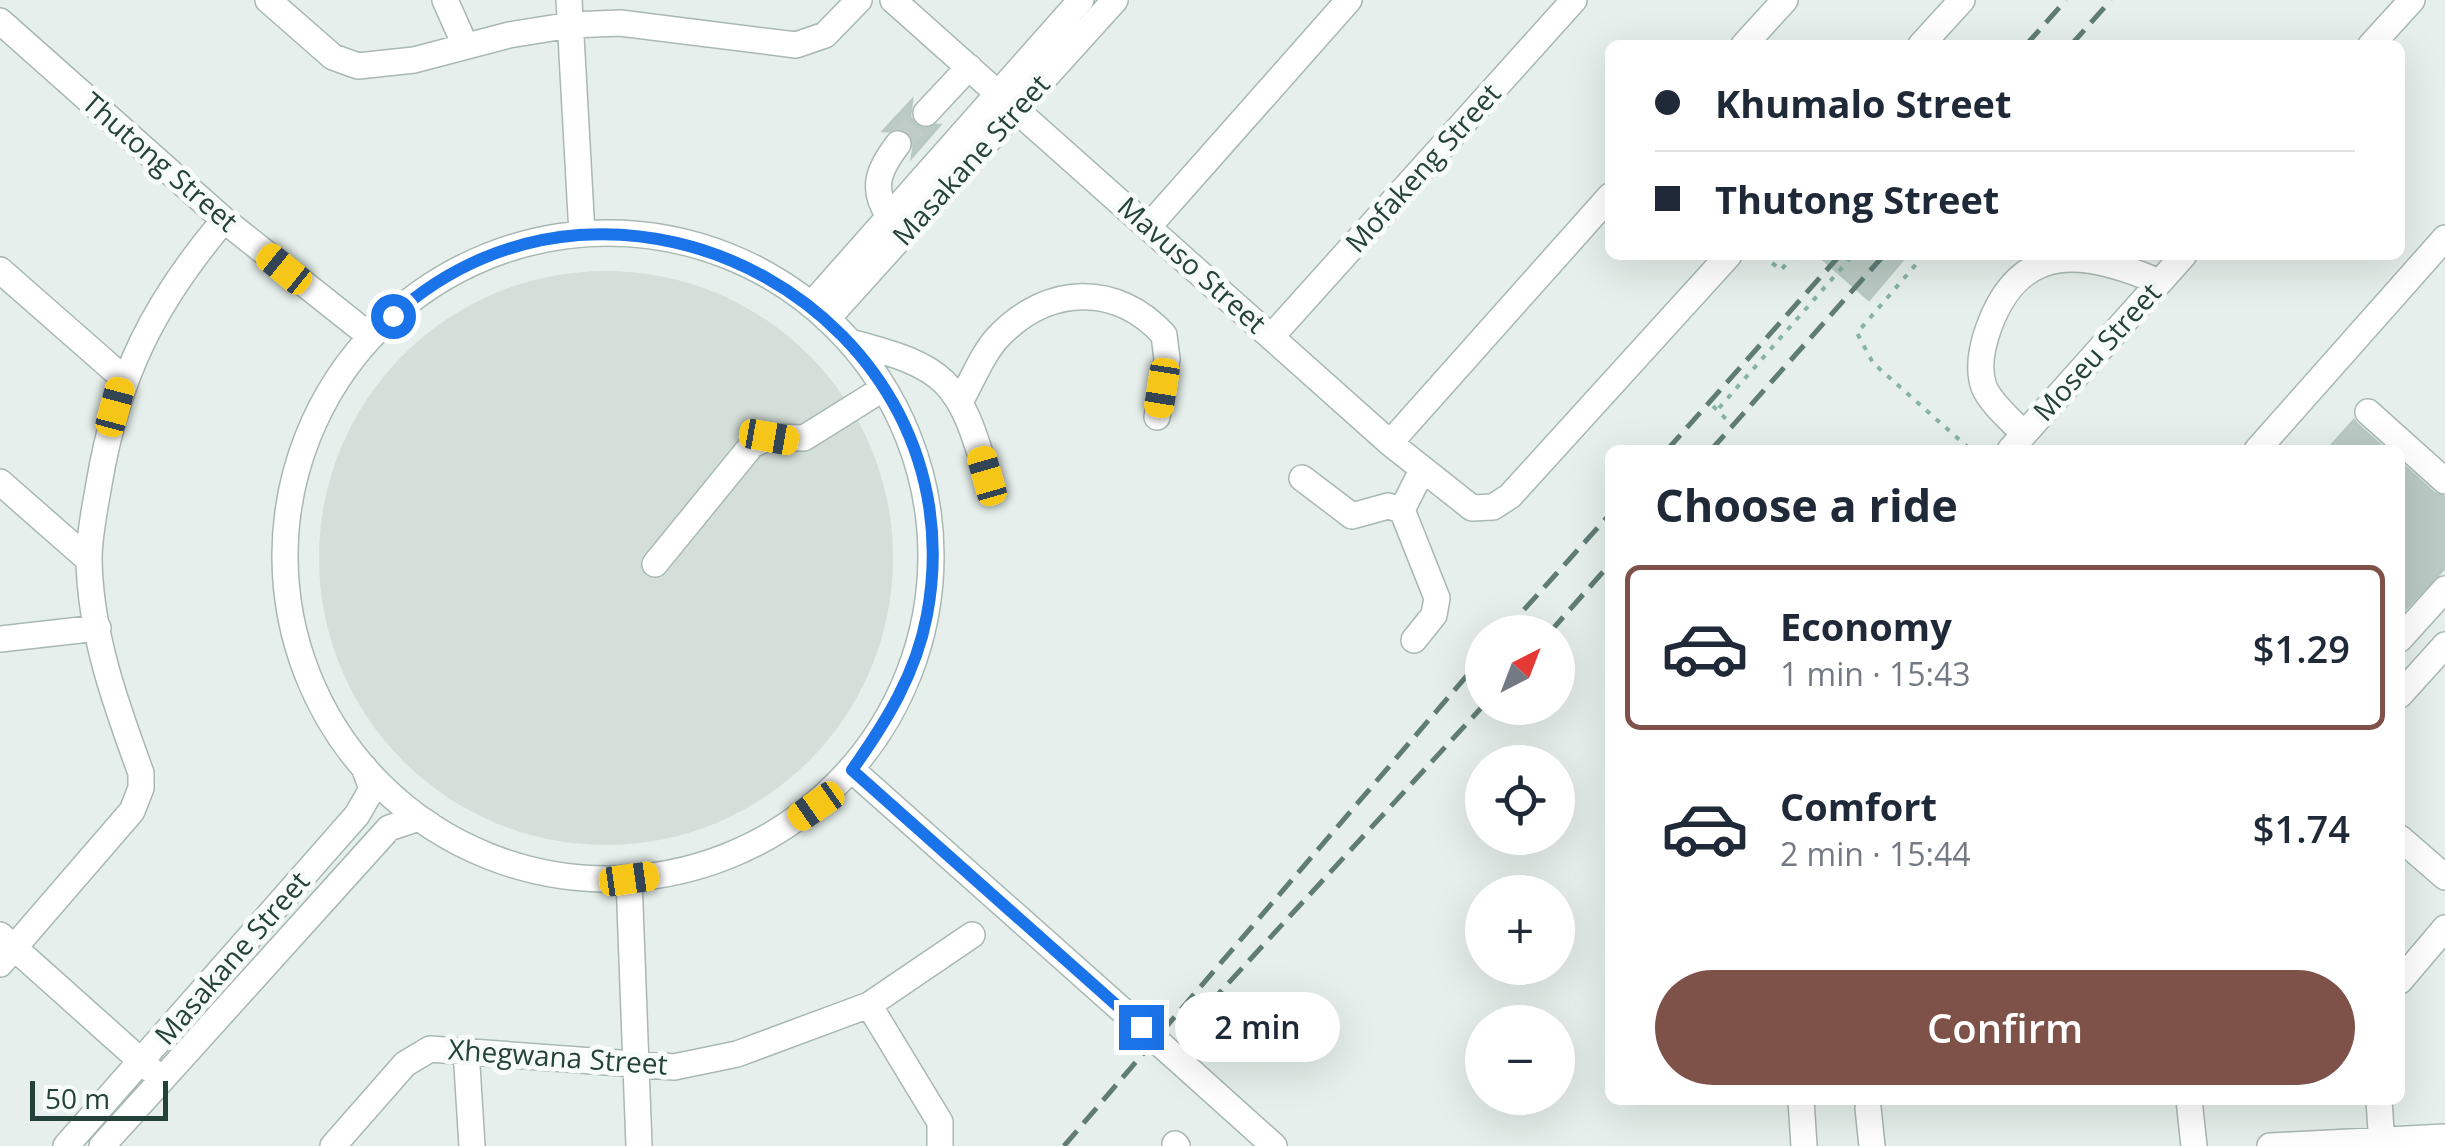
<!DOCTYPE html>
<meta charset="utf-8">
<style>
body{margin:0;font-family:"Open Sans",sans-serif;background:#f6f6f7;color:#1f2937;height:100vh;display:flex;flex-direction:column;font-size:38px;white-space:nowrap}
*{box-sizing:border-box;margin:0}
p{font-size:32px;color:#747a83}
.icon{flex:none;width:55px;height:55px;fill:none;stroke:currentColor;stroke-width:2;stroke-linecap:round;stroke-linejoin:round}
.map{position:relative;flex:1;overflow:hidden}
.panel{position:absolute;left:1605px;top:445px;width:800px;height:660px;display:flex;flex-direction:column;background:#fff;border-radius:15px;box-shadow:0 10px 40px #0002}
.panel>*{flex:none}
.top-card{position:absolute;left:1605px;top:40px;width:800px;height:220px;border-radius:15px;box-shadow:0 10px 40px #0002;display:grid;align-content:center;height:220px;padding:0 50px;background:#fff}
.needle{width:65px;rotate:42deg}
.controls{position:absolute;left:1465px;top:615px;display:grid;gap:20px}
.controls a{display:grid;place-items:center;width:110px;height:110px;border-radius:50%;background:#fff;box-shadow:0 10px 40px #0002;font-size:50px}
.scale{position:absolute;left:30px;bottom:25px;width:138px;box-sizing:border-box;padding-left:10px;border:5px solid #24423a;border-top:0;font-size:28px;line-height:35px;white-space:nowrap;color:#24423a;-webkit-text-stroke:8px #f7fbf9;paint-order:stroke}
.end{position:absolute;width:45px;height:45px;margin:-22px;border:12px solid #1a73e8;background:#fff;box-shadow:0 0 0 5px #fff}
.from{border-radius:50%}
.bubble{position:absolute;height:70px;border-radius:35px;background:#fff;box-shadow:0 10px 40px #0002;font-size:32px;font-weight:600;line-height:70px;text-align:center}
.car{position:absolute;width:30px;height:60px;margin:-30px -15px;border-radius:12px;box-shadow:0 0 8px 2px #0007;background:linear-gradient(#f5c518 24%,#345 0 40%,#f5c518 0 76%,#345 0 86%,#f5c518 0)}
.top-card b{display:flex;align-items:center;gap:35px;height:95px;font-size:38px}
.top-card b+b{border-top:2px solid #e0e1e3}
.top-card i{width:25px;height:25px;background:#1f2937}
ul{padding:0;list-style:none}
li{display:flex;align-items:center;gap:30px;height:165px;margin:0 20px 15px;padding:0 30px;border:5px solid transparent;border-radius:15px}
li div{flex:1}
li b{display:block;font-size:38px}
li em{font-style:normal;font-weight:600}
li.current{border-color:#7f5249}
li>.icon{width:90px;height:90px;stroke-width:1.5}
h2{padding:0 50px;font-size:45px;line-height:120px}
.cta{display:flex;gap:20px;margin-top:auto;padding:20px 50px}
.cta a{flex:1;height:115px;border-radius:60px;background:#7f5249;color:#fff;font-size:40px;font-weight:600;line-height:115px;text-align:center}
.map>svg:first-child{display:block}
.built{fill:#d4dfda}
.building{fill:#bbcac4;stroke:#b8c9c2;stroke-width:2.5}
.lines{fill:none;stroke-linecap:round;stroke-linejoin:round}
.minor-tunnel{stroke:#bfccc8;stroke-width:25;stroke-dasharray:25 12;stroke-linecap:butt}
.minor-casing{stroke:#a8b8b2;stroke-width:28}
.path{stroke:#86b3a5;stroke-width:4;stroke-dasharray:5 8;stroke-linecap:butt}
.minor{stroke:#fff;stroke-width:25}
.rail{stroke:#5f7d75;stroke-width:5;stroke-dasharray:20 10;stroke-linecap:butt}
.minor-bridge-casing{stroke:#a8b8b2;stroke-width:28;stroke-linecap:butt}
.minor-bridge{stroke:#fff;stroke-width:25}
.route{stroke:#1a73e8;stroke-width:12}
.labels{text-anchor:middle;stroke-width:10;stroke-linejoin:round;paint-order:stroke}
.street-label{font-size:28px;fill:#24423a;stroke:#f7fbf9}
</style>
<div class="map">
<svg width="2445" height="1146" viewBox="0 0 2445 1146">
<rect width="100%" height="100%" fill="#e6efeb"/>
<path class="built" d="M319 558a287 287 0 1 1 574 0a287 287 0 1 1-574 0Z"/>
<path class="building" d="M912 100 910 117 916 125H940L912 157 914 145 908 132 883 131Z
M1818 255H1907L1869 300Z
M2354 420 2357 424 2386 450H2327Z
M2400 462 2434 493 2445 497V568L2400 615Z"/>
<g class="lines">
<path class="minor-tunnel" d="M898 144 926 113"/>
<g class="minor-casing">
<path id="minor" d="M268 0 333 57 358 66 414 60 509 35 571 25 620 23 796 45 825 35 859 0
M445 0 465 45
M569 0 582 234
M893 0 1390 443 1472 508 1493 507 1510 496 1729 255
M0 21 224 220 370 336
M1744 45 1785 0
M1921 45 1962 0
M2371 45 2412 0
M926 113 969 67
M889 216C870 188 879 169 898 144
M1149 226 1349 0
M285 556a323 323 0 1 1 646 0a323 323 0 1 1-646 0Z
M0 270 123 378
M811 305 1081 0
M827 319 1115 0
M1272 336 1574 0
M850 342C947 367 959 380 987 476
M960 402C972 381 983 352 1000 335 1049 285 1117 283 1164 335L1167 359 1157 417
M2368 412 2445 481
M2024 434C2012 421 1991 404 1984 387 1977 367 1982 346 1989 327 2021 239 2087 251 2159 282
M1390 443 1610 196
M2010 450 2184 255
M2257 450 2445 238
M1302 478 1352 516 1388 506 1402 510
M0 482 89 560
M655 564 752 445 769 437 804 438 884 388
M0 639 98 628
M2400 639 2445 589
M1414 640 1434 615 1437 598 1402 510 1422 470
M2400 695 2445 645
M852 770 1141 1027
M2400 838 2445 877
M629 879 639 1146
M0 935 151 1070
M0 964 132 811 141 788V773C116 705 90 633 89 559 89 535 95 508 99 484 117 376 154 303 224 220
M2400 981 2445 928
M869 1005 940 1122V1146
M466 1050 472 1146
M1185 1066 1274 1146
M1801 1100 1804 1146
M2189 1100 2194 1146
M2379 1100 2382 1146
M1868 1108 1872 1146
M1175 1144 1177 1146
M66 1146 357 815 372 789 364 767
M102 1146 389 828 419 818 430 825
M333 1146 405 1064 430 1049 674 1067 737 1054 869 1005 972 935
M2270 1146 2445 1137"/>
</g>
<path class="path" d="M1762 255 1781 270 1794 255
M1924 255 1857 333 1873 363 1971 450
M1713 406 1727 420
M1719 408 1853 255"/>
<use href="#minor" class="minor"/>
<path class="rail" d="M2026 45 2066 0
M2071 45 2111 0
M1667 450 1840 255
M1711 450 1884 255
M1504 632 1610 514
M1550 632 1610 564
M1188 1027 1482 707
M1064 1146 1482 658"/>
<g class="minor-bridge-casing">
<path id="minor-bridge" d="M1141 1027 1185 1066"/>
</g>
<use href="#minor-bridge" class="minor-bridge"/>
</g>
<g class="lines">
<path class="route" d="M393 316C618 113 983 316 927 615 916 674 886 722 852 770L1141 1027"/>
</g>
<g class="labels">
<g class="street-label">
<text transform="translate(971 160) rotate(-48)" y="10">Masakane Street</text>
<text transform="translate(160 162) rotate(41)" y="10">Thutong Street</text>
<text transform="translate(1423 168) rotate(-48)" y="10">Mofakeng Street</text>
<text transform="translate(1192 265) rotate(42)" y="10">Mavuso Street</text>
<text transform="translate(2097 352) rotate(-48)" y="10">Moseu Street</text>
<text transform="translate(232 958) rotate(-49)" y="10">Masakane Street</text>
<text transform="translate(558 1057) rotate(4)" y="10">Xhegwana Street</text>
</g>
</g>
</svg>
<div class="controls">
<a><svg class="needle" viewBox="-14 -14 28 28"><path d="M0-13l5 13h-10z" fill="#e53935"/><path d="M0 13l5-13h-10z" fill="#747a83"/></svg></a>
<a><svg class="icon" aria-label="locate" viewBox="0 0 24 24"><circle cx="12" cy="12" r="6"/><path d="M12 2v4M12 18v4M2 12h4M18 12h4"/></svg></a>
<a>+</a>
<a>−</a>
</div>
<div class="scale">50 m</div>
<i class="end from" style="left:393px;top:316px"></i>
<i class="end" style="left:1141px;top:1027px"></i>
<div class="bubble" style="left:1175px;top:992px;width:165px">2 min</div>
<i class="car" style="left:284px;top:269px;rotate:309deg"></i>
<i class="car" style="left:1162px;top:388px;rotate:189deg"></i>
<i class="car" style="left:115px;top:407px;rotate:15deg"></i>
<i class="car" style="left:769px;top:437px;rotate:100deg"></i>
<i class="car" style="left:987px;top:476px;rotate:344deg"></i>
<i class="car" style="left:816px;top:806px;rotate:235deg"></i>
<i class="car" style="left:629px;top:879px;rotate:82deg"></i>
<div class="top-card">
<b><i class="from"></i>Khumalo Street</b>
<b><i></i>Thutong Street</b>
</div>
<section class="panel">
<h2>Choose a ride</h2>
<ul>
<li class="current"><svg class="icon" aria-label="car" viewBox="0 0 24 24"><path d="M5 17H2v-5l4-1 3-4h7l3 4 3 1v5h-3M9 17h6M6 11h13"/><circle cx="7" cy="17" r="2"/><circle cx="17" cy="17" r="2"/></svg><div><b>Economy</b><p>1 min · 15:43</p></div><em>$1.29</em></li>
<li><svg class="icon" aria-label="car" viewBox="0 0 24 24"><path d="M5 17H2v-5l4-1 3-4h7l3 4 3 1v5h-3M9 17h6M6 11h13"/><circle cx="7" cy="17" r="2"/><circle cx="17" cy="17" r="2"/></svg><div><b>Comfort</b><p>2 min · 15:44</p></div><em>$1.74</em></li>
</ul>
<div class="cta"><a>Confirm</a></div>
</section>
</div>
